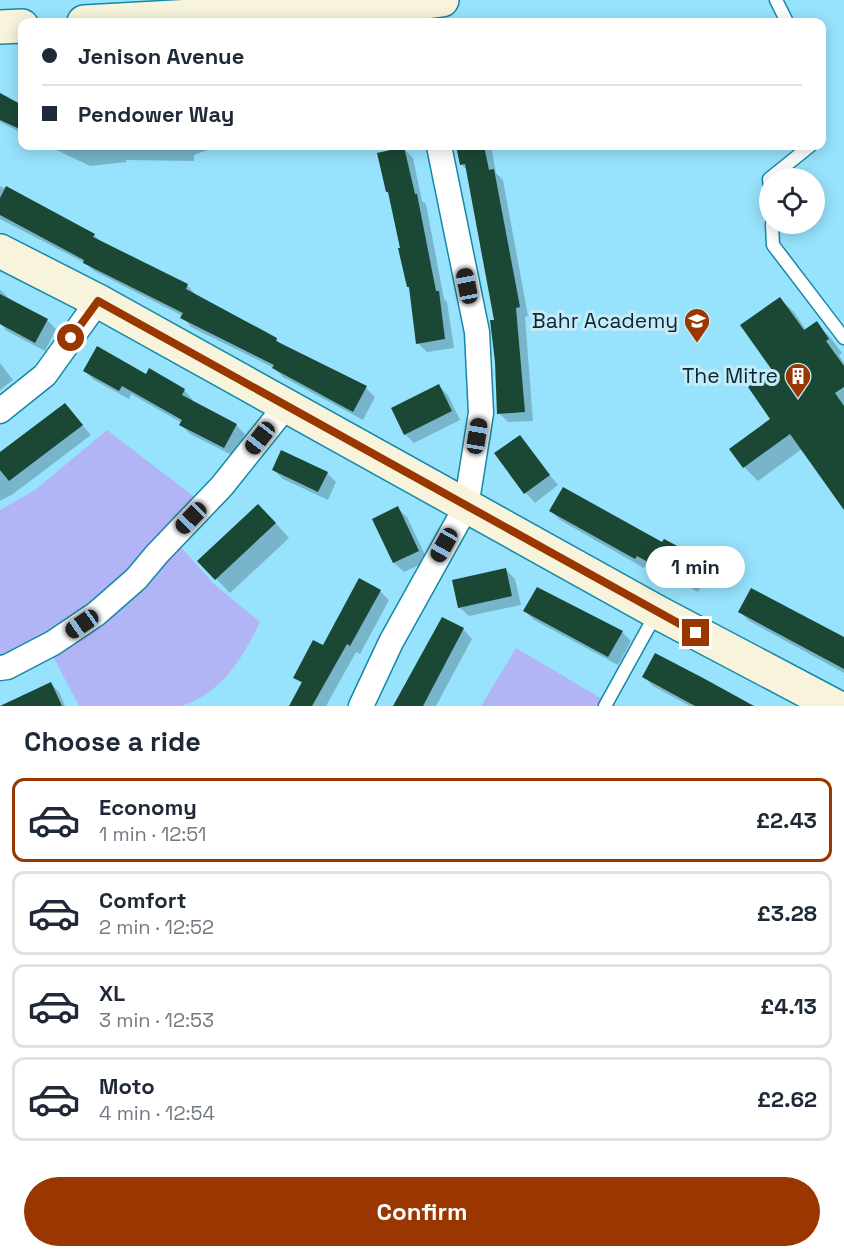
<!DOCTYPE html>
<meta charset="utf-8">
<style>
body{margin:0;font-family:"Space Grotesk",sans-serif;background:#f6f6f7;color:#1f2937;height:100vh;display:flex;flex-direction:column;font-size:22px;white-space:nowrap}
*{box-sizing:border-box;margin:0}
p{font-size:20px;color:#747a83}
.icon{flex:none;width:33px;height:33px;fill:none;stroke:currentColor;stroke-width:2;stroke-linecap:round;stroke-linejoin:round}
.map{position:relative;height:706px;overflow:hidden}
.sheet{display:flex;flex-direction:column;background:#fff;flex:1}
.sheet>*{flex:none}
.top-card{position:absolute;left:18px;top:18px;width:808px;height:132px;border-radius:12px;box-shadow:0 3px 15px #0003;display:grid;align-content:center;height:132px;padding:0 24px;background:#fff}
.controls{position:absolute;left:759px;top:168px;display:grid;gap:12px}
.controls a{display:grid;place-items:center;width:66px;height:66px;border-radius:50%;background:#fff;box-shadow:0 3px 15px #0003;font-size:30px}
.end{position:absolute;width:27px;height:27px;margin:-14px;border:8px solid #9a3700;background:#fff;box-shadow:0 0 0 3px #fff}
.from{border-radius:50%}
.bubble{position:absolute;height:42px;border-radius:21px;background:#fff;box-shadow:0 3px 15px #0003;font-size:20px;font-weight:800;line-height:42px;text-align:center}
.car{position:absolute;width:18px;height:36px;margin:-18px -9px;border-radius:8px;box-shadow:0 0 4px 2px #0007;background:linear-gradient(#222 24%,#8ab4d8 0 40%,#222 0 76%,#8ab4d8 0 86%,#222 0)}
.top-card b{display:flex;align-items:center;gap:21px;height:57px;font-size:22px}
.top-card b+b{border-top:2px solid #e0e1e3}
.top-card i{width:15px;height:15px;background:#1f2937}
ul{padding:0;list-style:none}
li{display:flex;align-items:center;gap:18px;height:84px;margin:0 12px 9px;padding:0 12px;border:3px solid #e0e1e3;border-radius:12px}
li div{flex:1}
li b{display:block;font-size:22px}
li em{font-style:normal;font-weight:800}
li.selected{border-color:#9a3700}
li>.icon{width:54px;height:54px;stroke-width:1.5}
h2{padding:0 24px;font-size:27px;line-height:72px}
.button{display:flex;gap:12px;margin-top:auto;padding:12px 24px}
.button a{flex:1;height:69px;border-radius:36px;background:#9a3700;color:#fff;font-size:24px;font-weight:800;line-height:69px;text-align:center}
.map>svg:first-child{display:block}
.green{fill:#b1b4f5}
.shadow{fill:#0003}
.building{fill:#1a4834}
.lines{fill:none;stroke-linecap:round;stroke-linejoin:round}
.lane-casing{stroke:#1488a6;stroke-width:15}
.street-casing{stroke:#1488a6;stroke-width:27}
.secondary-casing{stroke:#1488a6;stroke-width:36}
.lane{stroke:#fff;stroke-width:12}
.street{stroke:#fff;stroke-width:24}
.secondary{stroke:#f7f4db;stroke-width:33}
.route{stroke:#9a3700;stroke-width:8}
.labels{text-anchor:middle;stroke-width:6;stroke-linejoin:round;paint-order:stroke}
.poi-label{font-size:21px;fill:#072832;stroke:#c6eaf7;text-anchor:end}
</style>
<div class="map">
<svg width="844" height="706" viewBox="0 0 844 706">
<rect width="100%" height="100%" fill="#97e3fd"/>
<path class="green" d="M107 430 201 502 171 536 214 584 260 622C243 658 221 694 181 706H79L45 641 0 664V510L35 490Z
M516 648 602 699 617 706H481Z"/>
<path class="shadow" d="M0 95 22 107V133L0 122Z
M48 146H218L194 155V161L126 160V162L90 166Z
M458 146H491L496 173 503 180 528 316 525 317 533 421 508 422 499 413 496 321 468 171 461 164Z
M404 149 413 158 422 201 426 204 444 299 447 302 454 348 427 352 418 343 410 289 408 287 390 195 387 192Z
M0 186 94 235 102 243 187 285 196 295 276 339 284 347 366 388 375 397 363 420 283 377 274 368 191 327 183 316 94 271 87 264 0 219Z
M0 290 10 299 47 320 56 329 45 351 7 331 0 323Z
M780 299 794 312 806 330 816 323 830 337 842 353 839 355 844 363V505L802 449 758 481 744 467 772 420 774 371Z
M0 363 13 380 0 390Z
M85 371 146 376 184 390 193 400 192 402 236 425 245 434 234 456 190 434 181 425 182 423 131 394 129 399 94 380Z
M439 386 448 395 460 420 414 443 405 434Z
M65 405 91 435 13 494 0 501V454Z
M519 437 558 485 535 503 526 493 496 454Z
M274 470 327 473 336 482 328 500 283 479Z
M397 508 407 517 428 561 404 572 394 563 374 519Z
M551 511 663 545 701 561 710 570 698 592 646 564 644 568 560 520Z
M272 519 289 538 230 593 199 561Z
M506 570 515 579 521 605 469 616 459 607Z
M380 591 389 600 360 654 356 652 326 706H291L303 685 295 677Z
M525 611 622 632 631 641 618 665 534 620Z
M740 612 844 638V673L749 621Z
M463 629 472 639 436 706H395Z
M644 677 754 706H690L653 686Z
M51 684 59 692 65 706H0Z"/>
<path class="building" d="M0 93 22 105V130L0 120Z
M456 146H484L489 170 494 169 520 307 516 308 525 412 497 414 495 362 490 320H494L465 164 460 165Z
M404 147 415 194H417L436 291H439L445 339 416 344 409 287H407L398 248H400L388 192H386L377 153Z
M6 186 95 234 93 237 188 284 186 289 277 338 276 341 367 386 353 412 272 368 274 365 180 318 183 313 83 263 84 260 0 215V198Z
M0 294 48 319 35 343 0 324Z
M780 297 804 330 817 321 829 339 826 341 844 366V387L835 393 844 406V510L790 434 743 468 729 449 770 419 748 387 772 370 740 325Z
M97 346 146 374 149 368 185 389 182 395 237 424 224 448 179 425 182 420 122 386 119 391 83 371Z
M439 384 452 411 404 435 391 408Z
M65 403 83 425 9 481 0 470V452Z
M520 435 550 475 524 494 494 453Z
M281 450 328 472 318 492 272 470Z
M563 487 662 542 664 539 702 559 688 584 637 556 635 559 549 511Z
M258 504 276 523 215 580 197 561Z
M398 506 419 551 393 563 372 519Z
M506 568 512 596 458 608 452 580Z
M359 578 381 590 350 646 347 644 312 706H289L302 682 293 678 313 640 323 645Z
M537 587 623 631 608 657 523 611Z
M751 588 844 637V669L738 612Z
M442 617 464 628 423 706H393Z
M655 653 703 678 754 706H695L642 677Z
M51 682 62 706H0Z"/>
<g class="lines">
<g class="lane-casing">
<path id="lane" d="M776 0 787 22
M770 187 769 179 810 146
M772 224 773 245 844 338
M605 706 657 612"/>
</g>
<g class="street-casing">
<path id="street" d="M0 411 45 375 98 301
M0 668 7 667 53 643 96 614 136 579 157 554 222 486 286 406
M361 706 391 642 466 507 481 413 477 332 439 146"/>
</g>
<g class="secondary-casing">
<path id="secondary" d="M84 22 410 4 442 0
M0 27 22 26
M0 251 98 301 657 612 835 706"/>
</g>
<use href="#lane" class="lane"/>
<use href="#street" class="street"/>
<use href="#secondary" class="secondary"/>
</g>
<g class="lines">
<path class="route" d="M71 338 98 301 696 633"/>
</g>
<defs>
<g id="school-pin" transform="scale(1.35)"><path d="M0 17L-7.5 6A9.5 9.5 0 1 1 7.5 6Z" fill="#9a3700" stroke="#c6eaf7"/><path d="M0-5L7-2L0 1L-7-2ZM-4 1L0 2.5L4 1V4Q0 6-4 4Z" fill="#fff"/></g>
<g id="building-pin" transform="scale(1.35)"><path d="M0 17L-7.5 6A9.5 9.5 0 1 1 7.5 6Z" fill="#9a3700" stroke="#c6eaf7"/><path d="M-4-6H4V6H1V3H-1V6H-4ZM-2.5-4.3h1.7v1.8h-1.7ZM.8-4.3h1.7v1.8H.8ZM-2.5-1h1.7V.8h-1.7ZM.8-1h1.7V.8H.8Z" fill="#fff"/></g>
</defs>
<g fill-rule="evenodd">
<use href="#school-pin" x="697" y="321"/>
<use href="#building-pin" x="798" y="376"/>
</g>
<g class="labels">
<g class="poi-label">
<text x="678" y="328">Bahr Academy</text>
<text x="778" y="383">The Mitre</text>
</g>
</g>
</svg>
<div class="controls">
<a><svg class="icon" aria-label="locate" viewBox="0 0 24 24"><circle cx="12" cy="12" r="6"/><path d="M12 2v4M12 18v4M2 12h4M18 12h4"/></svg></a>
</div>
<i class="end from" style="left:71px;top:338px"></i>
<i class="end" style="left:696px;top:633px"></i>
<div class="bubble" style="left:646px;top:546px;width:99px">1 min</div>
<i class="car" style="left:467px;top:286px;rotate:349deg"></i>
<i class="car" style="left:477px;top:436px;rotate:9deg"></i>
<i class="car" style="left:260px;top:438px;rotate:218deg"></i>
<i class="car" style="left:191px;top:518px;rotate:224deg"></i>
<i class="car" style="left:444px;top:545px;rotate:209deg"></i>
<i class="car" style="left:82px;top:624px;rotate:235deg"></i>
<div class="top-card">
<b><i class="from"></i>Jenison Avenue</b>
<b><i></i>Pendower Way</b>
</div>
</div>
<section class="sheet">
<h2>Choose a ride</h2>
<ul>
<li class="selected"><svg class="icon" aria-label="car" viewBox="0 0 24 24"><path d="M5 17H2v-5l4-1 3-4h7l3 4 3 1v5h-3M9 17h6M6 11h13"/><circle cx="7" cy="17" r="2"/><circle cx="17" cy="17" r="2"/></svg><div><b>Economy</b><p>1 min · 12:51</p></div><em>£2.43</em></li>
<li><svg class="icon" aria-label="car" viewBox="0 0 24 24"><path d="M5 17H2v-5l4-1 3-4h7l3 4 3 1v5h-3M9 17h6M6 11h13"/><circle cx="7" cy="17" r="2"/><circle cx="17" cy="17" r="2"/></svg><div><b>Comfort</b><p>2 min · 12:52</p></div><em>£3.28</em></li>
<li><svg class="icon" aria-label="car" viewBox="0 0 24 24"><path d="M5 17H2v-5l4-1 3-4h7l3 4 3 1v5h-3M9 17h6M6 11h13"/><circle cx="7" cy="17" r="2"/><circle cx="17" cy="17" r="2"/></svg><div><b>XL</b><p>3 min · 12:53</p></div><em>£4.13</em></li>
<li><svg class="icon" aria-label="car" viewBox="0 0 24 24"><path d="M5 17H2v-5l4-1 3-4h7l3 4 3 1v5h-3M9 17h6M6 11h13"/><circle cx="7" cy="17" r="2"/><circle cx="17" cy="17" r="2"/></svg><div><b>Moto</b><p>4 min · 12:54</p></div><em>£2.62</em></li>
</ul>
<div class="button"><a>Confirm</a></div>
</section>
